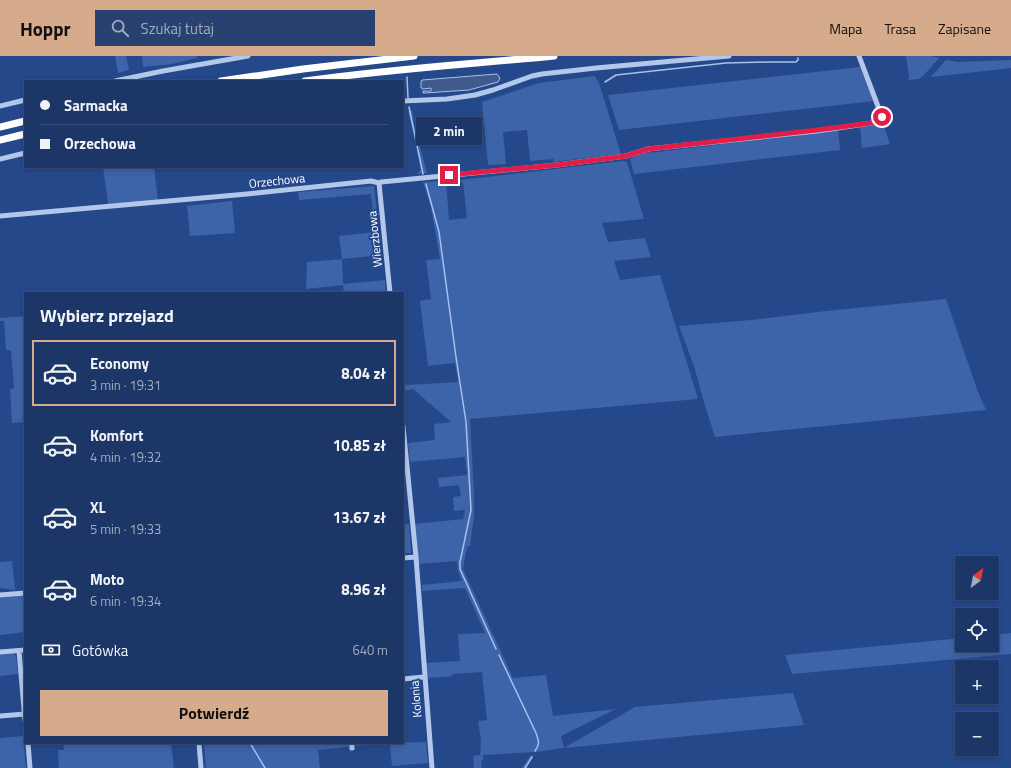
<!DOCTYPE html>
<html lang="pl">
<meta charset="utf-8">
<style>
body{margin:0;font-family:"Titillium Web",sans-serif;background:#294171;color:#f1f3f6;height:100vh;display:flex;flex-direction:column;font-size:15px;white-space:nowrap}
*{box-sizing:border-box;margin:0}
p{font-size:13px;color:#a0abc0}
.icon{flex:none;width:22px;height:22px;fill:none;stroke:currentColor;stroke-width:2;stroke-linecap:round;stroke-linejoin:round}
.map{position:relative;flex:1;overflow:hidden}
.sheet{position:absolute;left:24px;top:236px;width:380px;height:452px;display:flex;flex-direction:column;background:#1c3668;border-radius:0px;box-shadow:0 2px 6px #0003,0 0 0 1px #3a507c}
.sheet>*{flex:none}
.top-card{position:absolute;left:24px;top:24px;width:380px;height:88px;border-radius:0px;box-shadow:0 2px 6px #0003,0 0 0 1px #3a507c;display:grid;align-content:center;height:88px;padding:0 16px;background:#1c3668}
.needle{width:26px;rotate:32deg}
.controls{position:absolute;left:955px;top:500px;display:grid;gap:8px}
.controls a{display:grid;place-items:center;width:44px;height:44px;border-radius:0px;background:#1c3668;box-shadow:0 2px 6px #0003,0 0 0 1px #3a507c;font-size:20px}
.end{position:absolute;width:18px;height:18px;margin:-9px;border:5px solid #e11d48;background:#fff;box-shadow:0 0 0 2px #fff}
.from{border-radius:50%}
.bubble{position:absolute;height:28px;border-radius:0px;background:#1c3668;box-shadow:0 2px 6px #0003,0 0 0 1px #3a507c;font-size:13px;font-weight:700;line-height:28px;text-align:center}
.top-card b{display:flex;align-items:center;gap:14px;height:38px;font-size:15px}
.top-card b+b{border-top:1px solid #3a507c}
.top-card i{width:10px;height:10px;background:#f1f3f6}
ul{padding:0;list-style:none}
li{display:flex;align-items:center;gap:12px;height:66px;margin:0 8px 6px;padding:0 8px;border:2px solid transparent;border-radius:0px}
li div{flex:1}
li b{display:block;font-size:15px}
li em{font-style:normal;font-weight:700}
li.on{border-color:#d6ab8b}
li>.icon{width:36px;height:36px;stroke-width:1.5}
h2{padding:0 16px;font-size:18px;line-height:48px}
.pay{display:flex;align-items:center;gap:10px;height:44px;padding:0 16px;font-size:15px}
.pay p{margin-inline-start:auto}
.button{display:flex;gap:8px;margin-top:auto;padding:8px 16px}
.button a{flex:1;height:46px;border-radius:0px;background:#d6ab8b;color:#111;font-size:16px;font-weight:700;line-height:46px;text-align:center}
header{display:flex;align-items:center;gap:24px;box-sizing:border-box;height:56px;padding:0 20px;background:#d6ab8b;color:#111}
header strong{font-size:19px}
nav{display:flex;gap:22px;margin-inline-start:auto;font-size:14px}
.search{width:280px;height:36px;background:#294171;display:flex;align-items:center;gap:10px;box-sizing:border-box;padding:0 14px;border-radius:0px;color:#a0abc0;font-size:15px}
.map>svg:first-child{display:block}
.green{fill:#3d63a9}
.water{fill:#425a8b;stroke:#a8c0eb}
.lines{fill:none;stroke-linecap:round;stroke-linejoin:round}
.stream{stroke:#a8c0eb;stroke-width:1.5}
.minor{stroke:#b3c7ea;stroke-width:5}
.highway{stroke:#fff;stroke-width:7}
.route{stroke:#e11d48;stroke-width:5}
.labels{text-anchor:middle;stroke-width:4;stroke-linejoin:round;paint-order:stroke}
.street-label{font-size:12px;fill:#fff;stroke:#25488b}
</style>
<header>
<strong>Hoppr</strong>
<div class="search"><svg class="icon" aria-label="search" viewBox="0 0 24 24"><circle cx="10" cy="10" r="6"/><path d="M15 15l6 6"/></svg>Szukaj tutaj</div>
<nav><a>Mapa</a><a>Trasa</a><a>Zapisane</a></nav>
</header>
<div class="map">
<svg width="1011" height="712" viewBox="0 0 1011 712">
<rect width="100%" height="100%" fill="#25488b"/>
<path class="green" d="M115 0H126L129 14 118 17Z
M142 0H197V2L172 8 143 11Z
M906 0H931L939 2 924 19 919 23 908 24 909 21Z
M946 4 958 6 1011 4V12L931 21Z
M860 11 874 45 619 74 608 39Z
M595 20 599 27 621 98 553 106 554 103 530 105 527 74 503 76 506 108 488 109 482 46 539 27Z
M412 54 414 68 427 117 417 118 421 114 408 55Z
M876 69 884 71 890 88 862 92 860 71Z
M838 74 840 94 634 118 630 103 640 97 657 96Z
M623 105 627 106 644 163 602 167 608 186 645 182 651 201 614 205 620 224 660 219 698 343 470 363 474 438V461L470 490 467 491 463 513 513 622 546 619 553 660 616 653 561 680 564 692 635 651 793 637 804 669 564 692 536 696 483 699V704L481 705 482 712H474L473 700 480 699 481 684 478 665 487 664 482 616 453 618 452 620 428 622 426 607 460 605 458 578 485 577 465 532 422 535V529L462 525 458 515 457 505 418 508 414 468 463 463 465 454 454 455 453 441 461 440 459 429 439 431 438 422 467 419 465 401 410 406 408 387 435 384 434 368 451 366 413 333 403 335V327L407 329 458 326 455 307 428 310 420 245 431 243 426 204 440 203 431 151 423 126 446 125 449 164 467 162 463 127 460 124Z
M103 111H154L158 145 108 148Z
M374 130 382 199 342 203 343 228 385 224 386 237H344L343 229 306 233 307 206 342 203 339 180 375 176 371 138 299 144 298 136Z
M232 145 235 177 190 180 187 150Z
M946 243 978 336 986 354 715 381 703 343 694 310 679 270 751 264 826 255Z
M25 260V366L12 367 10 333 14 332 11 294H6L4 265H0V262Z
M409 468 411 497H403V469Z
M12 505 15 534 0 532V506Z
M25 539V576L0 579V542Z
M1011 577V598L792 618 785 599 962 582V589H992V579Z
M13 597 16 600 18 618 0 620V598Z
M23 680 26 712H0V682Z
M426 686 428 707 392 710 390 687 356 690V687H391Z
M63 687H124V689L147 687H171L174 712H59L58 694H64Z
M204 687H350L351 697H350L349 691 318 694 320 712H206Z
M534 699 527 712H522L530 700Z"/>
<path class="water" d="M497 18 500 22 498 26 469 34 425 37H423V35H431V32L423 33 421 32V26L422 24Z"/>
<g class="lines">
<path class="stream" d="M407 21 408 42
M605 26 616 19 726 7 769 6H796L798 4V2
M409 51 423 118
M426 128 439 176 456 301 466 366 471 454 460 506V513L496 593
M499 599 536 677C539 686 540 687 535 695
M250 687 265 712
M525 712 532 701"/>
<path class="minor" d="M115 25 163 15 248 0
M403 45 447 43 475 39 493 34 532 20 542 18 596 12 729 0
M0 50 25 44
M0 103 25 97
M379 127 390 237
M0 160 247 138 371 125 379 127 381 126 557 109 626 100 648 93 817 75 879 66 882 61 859 0
M403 370 416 501 432 712
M403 502 416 501
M0 539 25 537
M19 595 25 664
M0 596 25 594
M403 623 424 621
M0 660 25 658
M28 687 30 712
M199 687 201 712
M352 687V692"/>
<path class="highway" d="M221 25 303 13 414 0
M305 25C388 13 471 8 554 0
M0 71 25 65
M0 84 25 78"/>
</g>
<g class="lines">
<path class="route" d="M449 119 557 109 626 100 648 93 817 74 879 66 882 61"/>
</g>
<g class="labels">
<g class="street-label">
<text transform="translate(277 125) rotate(-6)" y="4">Orzechowa</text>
<text transform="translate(375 183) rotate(-96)" y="4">Wierzbowa</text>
<text transform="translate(416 643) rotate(-95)" y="4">Kolonia</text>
</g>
</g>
</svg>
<div class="controls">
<a><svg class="needle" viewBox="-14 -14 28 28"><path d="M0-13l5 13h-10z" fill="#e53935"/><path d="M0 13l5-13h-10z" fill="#a0abc0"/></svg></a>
<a><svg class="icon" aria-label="locate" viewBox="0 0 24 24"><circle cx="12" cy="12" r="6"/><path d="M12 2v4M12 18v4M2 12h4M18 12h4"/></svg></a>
<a>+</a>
<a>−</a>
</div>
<i class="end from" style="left:882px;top:61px"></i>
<i class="end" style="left:449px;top:119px"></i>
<div class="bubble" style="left:416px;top:61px;width:66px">2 min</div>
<div class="top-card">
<b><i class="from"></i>Sarmacka</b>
<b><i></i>Orzechowa</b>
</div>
<section class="sheet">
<h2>Wybierz przejazd</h2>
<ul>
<li class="on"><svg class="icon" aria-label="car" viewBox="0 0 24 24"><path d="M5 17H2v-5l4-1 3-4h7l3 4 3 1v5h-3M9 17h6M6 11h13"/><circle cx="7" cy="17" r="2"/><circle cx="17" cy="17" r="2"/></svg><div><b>Economy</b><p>3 min · 19:31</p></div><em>8.04 zł</em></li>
<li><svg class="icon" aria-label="car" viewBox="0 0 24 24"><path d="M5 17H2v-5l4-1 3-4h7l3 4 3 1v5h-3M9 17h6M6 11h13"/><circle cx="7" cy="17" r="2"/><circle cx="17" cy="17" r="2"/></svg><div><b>Komfort</b><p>4 min · 19:32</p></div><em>10.85 zł</em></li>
<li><svg class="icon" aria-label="car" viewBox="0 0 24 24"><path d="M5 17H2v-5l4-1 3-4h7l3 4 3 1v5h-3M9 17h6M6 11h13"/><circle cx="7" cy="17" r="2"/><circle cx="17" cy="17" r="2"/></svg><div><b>XL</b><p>5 min · 19:33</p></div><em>13.67 zł</em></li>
<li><svg class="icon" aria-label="car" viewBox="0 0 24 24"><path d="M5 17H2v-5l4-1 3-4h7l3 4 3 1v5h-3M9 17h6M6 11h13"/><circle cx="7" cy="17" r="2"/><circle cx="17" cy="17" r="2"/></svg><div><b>Moto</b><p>6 min · 19:34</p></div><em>8.96 zł</em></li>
</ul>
<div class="pay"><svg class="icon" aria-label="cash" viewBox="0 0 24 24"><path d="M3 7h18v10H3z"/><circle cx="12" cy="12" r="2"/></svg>Gotówka<p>640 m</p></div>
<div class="button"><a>Potwierdź</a></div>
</section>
</div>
